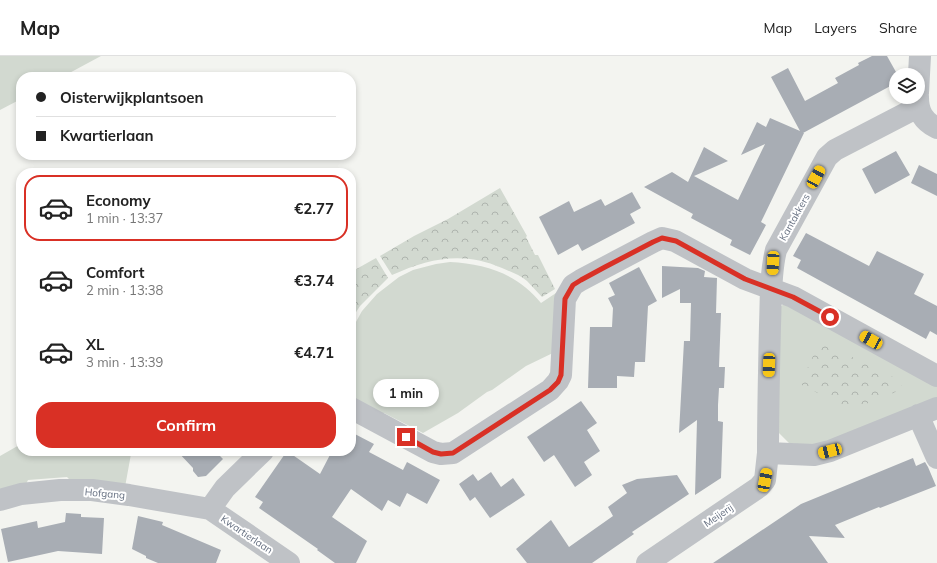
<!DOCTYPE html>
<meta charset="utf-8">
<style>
body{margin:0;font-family:Mulish,sans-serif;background:#f2f2f2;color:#222;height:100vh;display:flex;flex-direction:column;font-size:15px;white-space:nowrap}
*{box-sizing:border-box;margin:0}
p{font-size:13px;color:#767676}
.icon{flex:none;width:22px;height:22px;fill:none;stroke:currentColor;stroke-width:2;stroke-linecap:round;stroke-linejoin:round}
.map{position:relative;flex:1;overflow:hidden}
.details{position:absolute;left:16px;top:112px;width:340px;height:288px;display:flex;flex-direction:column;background:#fff;border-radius:16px;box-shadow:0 2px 6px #0003}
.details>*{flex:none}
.top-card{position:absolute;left:16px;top:16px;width:340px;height:88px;border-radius:16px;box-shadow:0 2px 6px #0003;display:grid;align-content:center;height:88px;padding:0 20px;background:#fff}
.buttons{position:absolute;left:889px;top:12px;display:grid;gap:8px}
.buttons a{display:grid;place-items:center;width:36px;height:36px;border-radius:50%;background:#fff;box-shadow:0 2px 6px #0003;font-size:20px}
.end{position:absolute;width:18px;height:18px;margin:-9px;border:5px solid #d93025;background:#fff;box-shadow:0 0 0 2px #fff}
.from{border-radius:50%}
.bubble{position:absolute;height:28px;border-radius:14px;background:#fff;box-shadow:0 2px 6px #0003;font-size:13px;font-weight:700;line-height:28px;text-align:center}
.car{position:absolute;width:12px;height:24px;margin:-12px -6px;border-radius:5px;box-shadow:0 0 3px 1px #0007;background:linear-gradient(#f5c518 24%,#345 0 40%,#f5c518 0 76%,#345 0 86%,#f5c518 0)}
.top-card b{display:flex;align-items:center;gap:14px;height:38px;font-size:15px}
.top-card b+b{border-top:1px solid #e0e0e0}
.top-card i{width:10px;height:10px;background:#222}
ul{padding:7px 0 0;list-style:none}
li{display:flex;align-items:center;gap:12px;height:66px;margin:0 8px 6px;padding:0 12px;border:2px solid transparent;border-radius:16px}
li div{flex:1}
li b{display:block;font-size:15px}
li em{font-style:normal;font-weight:700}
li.selected{border-color:#d93025}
li>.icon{width:36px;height:36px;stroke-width:1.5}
.primary-button{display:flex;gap:8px;margin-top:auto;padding:8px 20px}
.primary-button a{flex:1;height:46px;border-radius:16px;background:#d93025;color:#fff;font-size:16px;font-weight:700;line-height:46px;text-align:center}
header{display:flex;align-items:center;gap:24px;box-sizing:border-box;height:56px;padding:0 20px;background:#fff;border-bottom:1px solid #e0e0e0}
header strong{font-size:19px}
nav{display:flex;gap:22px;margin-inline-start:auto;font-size:14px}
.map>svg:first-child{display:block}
.grass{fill:#d2d9d0}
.forest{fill:url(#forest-crowns)}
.building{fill:#a8adb4}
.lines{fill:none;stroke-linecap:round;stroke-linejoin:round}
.minor{stroke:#bfc2c6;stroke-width:22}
.route{stroke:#d93025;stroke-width:5}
.labels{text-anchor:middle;stroke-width:4;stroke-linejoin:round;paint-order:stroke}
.street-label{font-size:10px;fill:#656f80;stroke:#fff}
</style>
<header>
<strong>Map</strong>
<nav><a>Map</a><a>Layers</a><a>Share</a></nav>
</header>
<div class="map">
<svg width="937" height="507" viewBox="0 0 937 507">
<defs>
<pattern id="forest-crowns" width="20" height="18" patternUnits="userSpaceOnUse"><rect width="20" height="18" fill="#d2d9d0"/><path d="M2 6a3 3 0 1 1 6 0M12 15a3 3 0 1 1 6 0" fill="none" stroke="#aeb4ae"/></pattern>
</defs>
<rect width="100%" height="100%" fill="#f3f4f0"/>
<path class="grass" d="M0 0H101L62 21H21V43L0 54Z
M450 206C486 208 518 218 541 247L556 237 557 295 526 310 492 334 487 336 458 357 423 377 384 357 375 358 351 346V275L362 255 377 238 399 221 413 214 436 208Z
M785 247 937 327V343L819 391 789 387 776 374 779 252Z
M21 388V395H130L131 398 125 431 73 427 67 421 28 424 24 432 0 437V400Z"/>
<path class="forest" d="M500 132 527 180 526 181 535 199H538L555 233 542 241C537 236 532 230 527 225 520 219 511 216 502 212 463 195 430 202 392 219L380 200 414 180 448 163Z
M376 202 388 222 360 250 351 264V216Z
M824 286 882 317 883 316 899 324 903 333 851 354 800 328 819 287Z"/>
<path class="building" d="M872 0H887L896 16V27L803 77H804L761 166 766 169 750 199 730 189 732 184 691 162 693 158 644 131 672 116 688 126 704 91 728 105 694 120 738 144 765 88 741 99 757 66 766 71 770 62 800 75 771 21 788 12 805 45 838 27 835 22 859 9 858 7Z
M896 95 910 119 875 138 862 113Z
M919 109 937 118V140L911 127Z
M632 136 641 152 630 158 635 167 582 195 578 188 558 199 539 161 569 145 574 156 601 143 605 150Z
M806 177 869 210 877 195 924 218 914 238 937 250V279L930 275 926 283 797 212 801 204 793 200Z
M662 210 698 212 705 215 704 221 717 222 716 257H721L719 311H725L724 332H719L718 349V365L723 366 721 422 695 439 697 364 679 377 684 285H690L691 247H680V233L662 242Z
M639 211 657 245 648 250 645 306H635L634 321 617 320V332H588L590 271H612L613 252 608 242 615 239 609 227Z
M581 345 597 367 587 374 600 395 584 406 592 419 575 431 554 399 544 406 527 381Z
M351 376 374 388 369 396 403 414 407 406 440 424 427 448 407 437 400 451 388 444 382 455 351 433 332 461 367 485 356 507H335L317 494 318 493 259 452 263 446 255 441 287 395 320 418 332 395H351Z
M177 395H215L223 403 206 420 198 421 193 415V412Z
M913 402 916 410 925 406 928 411 936 430 880 452 879 451 835 469 845 482 809 480 828 507H713L801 448Z
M491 416 501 431 513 422 525 439 490 462 475 441 470 445 459 428 473 418 478 425Z
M677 419 689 438 632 476 634 478 592 507H527L516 493 551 464 569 491 613 460 608 451 627 437 622 429 637 423Z
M66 457 81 458V461L104 462 102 498 58 495 8 506 1 473 37 465 38 472 65 466Z
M138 460 163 466 162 469 221 494 216 507H158L146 502V500L132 493Z"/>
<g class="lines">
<path class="minor" d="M918 37 920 0
M918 41C918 56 923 65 937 72
M918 51 835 94 827 101 776 194C770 218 771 244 770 269 769 312 768 355 768 397L814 399 830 395 937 352
M351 352 433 396 441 398 453 397 550 334 558 325 561 319 565 243 573 229 581 224 653 186 662 182 675 185 745 223 793 241 937 320
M918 359 937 402
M263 395 225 432 210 453 289 507
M0 444 21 438 60 434H92L129 439 210 453
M647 507 759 431 765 424 768 397"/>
</g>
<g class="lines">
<path class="route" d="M406 381 433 396 441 398 453 397 550 334 558 326 561 319 565 243 573 229 581 224 605 211 653 186 662 182 676 185 745 223 793 241 830 261"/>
</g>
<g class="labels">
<g class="street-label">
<text transform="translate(794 161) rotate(-61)" y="4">Kantakkers</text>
<text transform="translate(105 437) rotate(5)" y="4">Hofgang</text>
<text transform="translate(718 459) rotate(-34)" y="4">Meijerij</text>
<text transform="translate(247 478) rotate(34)" y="4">Kwartierlaan</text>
</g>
</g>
</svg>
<div class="buttons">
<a><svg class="icon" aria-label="layers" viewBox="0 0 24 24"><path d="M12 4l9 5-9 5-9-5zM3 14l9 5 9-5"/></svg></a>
</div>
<i class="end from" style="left:830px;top:261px"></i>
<i class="end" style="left:406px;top:381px"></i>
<div class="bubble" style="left:373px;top:323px;width:66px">1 min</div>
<i class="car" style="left:816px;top:121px;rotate:29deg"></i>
<i class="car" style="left:773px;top:207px;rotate:183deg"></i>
<i class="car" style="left:871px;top:284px;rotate:299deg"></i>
<i class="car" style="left:769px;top:309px;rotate:182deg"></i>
<i class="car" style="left:830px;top:395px;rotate:255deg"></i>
<i class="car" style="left:765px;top:424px;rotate:11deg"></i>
<div class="top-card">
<b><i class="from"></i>Oisterwijkplantsoen</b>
<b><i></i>Kwartierlaan</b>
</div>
<section class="details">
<ul>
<li class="selected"><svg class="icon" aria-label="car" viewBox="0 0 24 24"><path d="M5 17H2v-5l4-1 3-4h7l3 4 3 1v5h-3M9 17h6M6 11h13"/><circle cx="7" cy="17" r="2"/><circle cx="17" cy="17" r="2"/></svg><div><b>Economy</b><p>1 min · 13:37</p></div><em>€2.77</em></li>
<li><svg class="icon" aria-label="car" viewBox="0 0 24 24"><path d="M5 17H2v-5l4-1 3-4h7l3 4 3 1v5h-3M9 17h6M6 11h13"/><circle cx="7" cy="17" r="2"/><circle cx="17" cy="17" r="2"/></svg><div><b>Comfort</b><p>2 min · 13:38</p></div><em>€3.74</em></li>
<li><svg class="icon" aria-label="car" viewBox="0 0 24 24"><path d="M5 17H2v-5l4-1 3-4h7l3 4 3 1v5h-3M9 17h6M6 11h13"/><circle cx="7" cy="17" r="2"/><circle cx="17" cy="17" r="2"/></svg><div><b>XL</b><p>3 min · 13:39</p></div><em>€4.71</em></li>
</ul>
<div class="primary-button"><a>Confirm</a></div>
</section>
</div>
